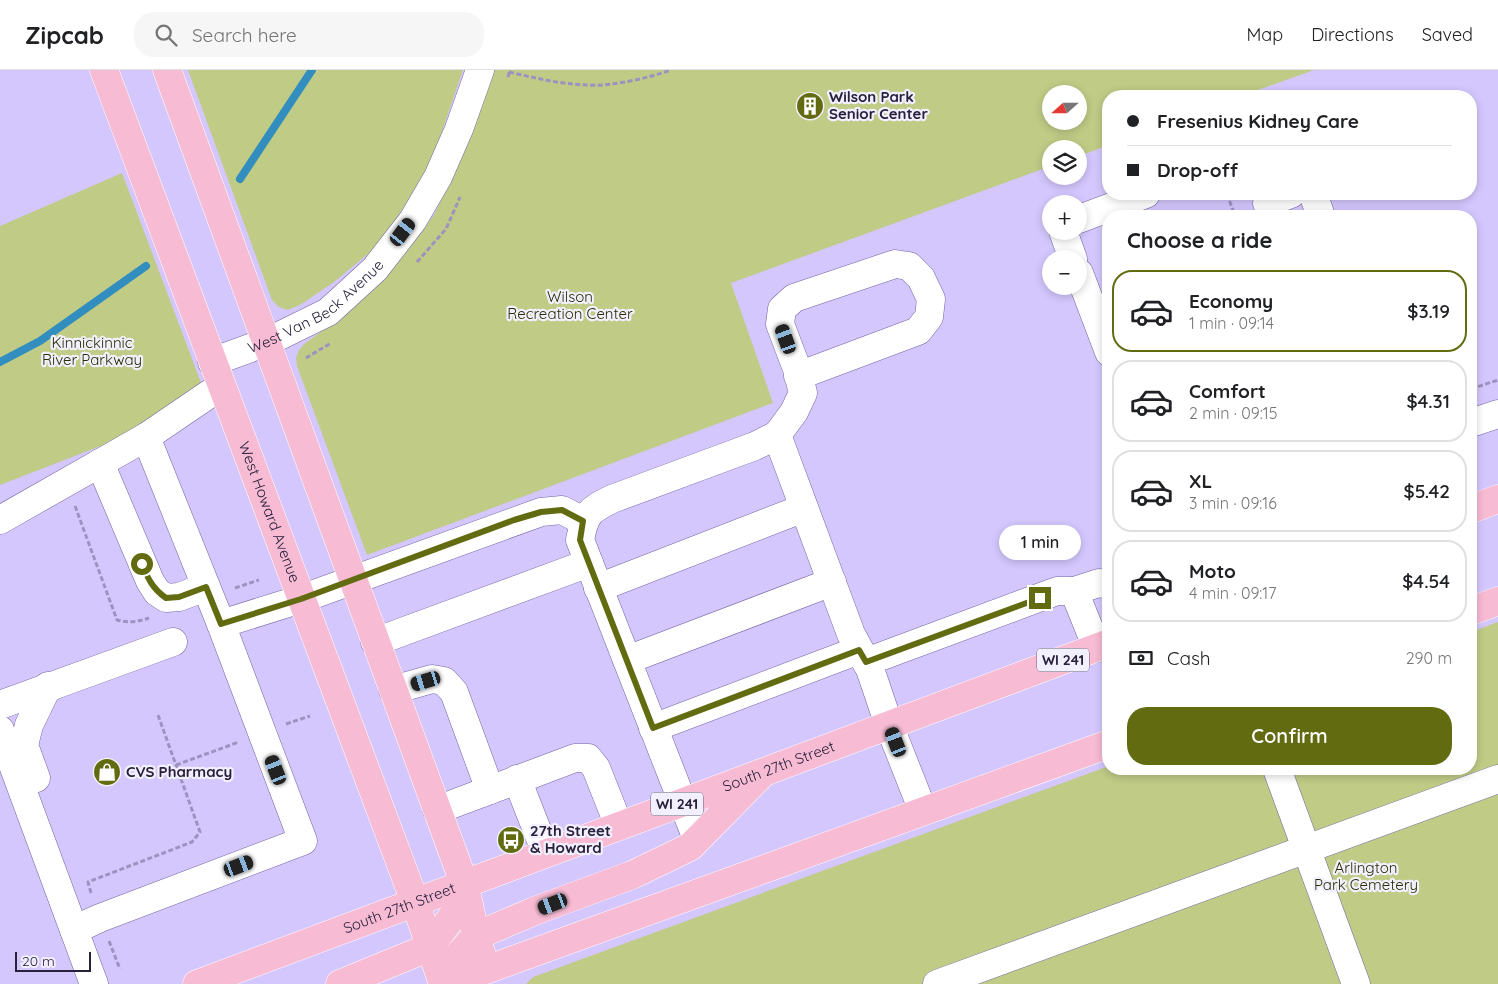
<!DOCTYPE html>
<meta charset="utf-8">
<style>
body{margin:0;font-family:Quicksand,sans-serif;background:#f6f6f6;color:#202124;height:100vh;display:flex;flex-direction:column;font-size:19px;white-space:nowrap}
*{box-sizing:border-box;margin:0}
p{font-size:16px;color:#757577}
.icon{flex:none;width:28px;height:28px;fill:none;stroke:currentColor;stroke-width:2;stroke-linecap:round;stroke-linejoin:round}
.map{position:relative;flex:1;overflow:hidden}
.details{position:absolute;left:1102px;top:140px;width:375px;height:565px;display:flex;flex-direction:column;background:#fff;border-radius:20px;box-shadow:0 2px 8px #0003}
.details>*{flex:none}
.hud{position:absolute;left:1102px;top:20px;width:375px;height:110px;border-radius:20px;box-shadow:0 2px 8px #0003;display:grid;align-content:center;height:110px;padding:0 25px;background:#fff}
.needle{width:32px;rotate:249deg}
.tools{position:absolute;left:1042px;top:15px;display:grid;gap:10px}
.tools a{display:grid;place-items:center;width:45px;height:45px;border-radius:50%;background:#fff;box-shadow:0 2px 8px #0003;font-size:25px}
.scale{position:absolute;left:15px;bottom:12px;width:76px;box-sizing:border-box;padding-left:5px;border:2px solid #28213b;border-top:0;font-size:14px;line-height:18px;white-space:nowrap;color:#28213b;-webkit-text-stroke:4px #f2effe;paint-order:stroke}
.end{position:absolute;width:22px;height:22px;margin:-11px;border:6px solid #626b10;background:#fff;box-shadow:0 0 0 2px #fff}
.from{border-radius:50%}
.bubble{position:absolute;height:35px;border-radius:18px;background:#fff;box-shadow:0 2px 8px #0003;font-size:16px;font-weight:600;line-height:35px;text-align:center}
.car{position:absolute;width:15px;height:30px;margin:-15px -8px;border-radius:6px;box-shadow:0 0 4px 1px #0007;background:linear-gradient(#222 24%,#8ab4d8 0 40%,#222 0 76%,#8ab4d8 0 86%,#222 0)}
.hud b{display:flex;align-items:center;gap:18px;height:48px;font-size:19px}
.hud b+b{border-top:1px solid #e0e0e0}
.hud i{width:12px;height:12px;background:#202124}
ul{padding:0;list-style:none}
li{display:flex;align-items:center;gap:15px;height:82px;margin:0 10px 8px;padding:0 15px;border:2px solid #e0e0e0;border-radius:20px}
li div{flex:1}
li b{display:block;font-size:19px}
li em{font-style:normal;font-weight:600}
li.active{border-color:#626b10}
li>.icon{width:45px;height:45px;stroke-width:1.5}
h2{padding:0 25px;font-size:22px;line-height:60px}
.pay{display:flex;align-items:center;gap:12px;height:55px;padding:0 25px;font-size:19px}
.pay p{margin-inline-start:auto}
.cta{display:flex;gap:10px;margin-top:auto;padding:10px 25px}
.cta a{flex:1;height:58px;border-radius:20px;background:#626b10;color:#fff;font-size:20px;font-weight:600;line-height:58px;text-align:center}
header{display:flex;align-items:center;gap:30px;box-sizing:border-box;height:70px;padding:0 25px;background:#fff;border-bottom:1px solid #e0e0e0}
header strong{font-size:24px}
nav{display:flex;gap:28px;margin-inline-start:auto;font-size:18px}
.search{width:350px;height:45px;background:#f6f6f6;display:flex;align-items:center;gap:12px;box-sizing:border-box;padding:0 18px;border-radius:20px;color:#757577;font-size:19px}
.map>svg:first-child{display:block}
.green{fill:#c0cb86;fill-rule:evenodd}
.lines{fill:none;stroke-linecap:round;stroke-linejoin:round}
.stream{stroke:#318ebe;stroke-width:8}
.minor-casing{stroke:#7464a1;stroke-width:29}
.major-casing{stroke:#fff;stroke-width:29}
.path{stroke:#9d92c0;stroke-width:3;stroke-dasharray:5 2.5;stroke-linecap:butt}
.minor{stroke:#fff;stroke-width:28}
.major{stroke:#f7bbd3;stroke-width:28}
.route{stroke:#626b10;stroke-width:6}
.labels{text-anchor:middle;stroke-width:4.5;stroke-linejoin:round;paint-order:stroke}
.shield{fill:#f2effe;stroke:#655f76;stroke-width:1}
.shield-label{font-size:14px;font-weight:bold;fill:#28213b}
.poi-label{font-size:15px;font-weight:bold;fill:#28213b;stroke:#f2effe;text-anchor:start}
.park-label{font-size:15px;fill:#292d00;stroke:#f2effe}
.street-label{font-size:15px;fill:#28213b;stroke:#f2effe}
</style>
<header>
<strong>Zipcab</strong>
<div class="search"><svg class="icon" aria-label="search" viewBox="0 0 24 24"><circle cx="10" cy="10" r="6"/><path d="M15 15l6 6"/></svg>Search here</div>
<nav><a>Map</a><a>Directions</a><a>Saved</a></nav>
</header>
<div class="map">
<svg width="1498" height="914" viewBox="0 0 1498 914">
<rect width="100%" height="100%" fill="#d4c7fe"/>
<path class="green" d="M188 0H463L437 76 417 117 388 161 368 184 334 212 300 235 288 240 279 237 272 230Z
M493 0H1314L1241 26H1109V75L1079 86V79H1051V96L731 213 773 333 367 485 297 296 296 288 299 280 304 274 333 253 366 225 434 145 472 65ZM1051 24H1079V51H1051Z
M122 103 209 334 0 415V156Z
M1498 552V914H526L533 907 1109 696V699H1471V562Z"/>
<g class="lines">
<path class="stream" d="M240 109 312 0
M0 292 40 271 146 196"/>
<g class="minor-casing">
<g id="minor">
<path d="M1313 124 1321 146"/>
<path d="M1267 133 1291 124"/>
<path d="M1079 149 1146 124"/>
<path d="M1063 161 1073 189"/>
<path d="M1079 203 1109 282"/>
<path id="s1" d="M212 292 267 272 328 242 375 199 413 150 438 107 459 59 480 0"/>
<path d="M1471 353 1498 344"/>
<path d="M777 365 851 564 870 599 889 655 923 741"/>
<path d="M146 367 221 554"/>
<path d="M100 393 150 511 157 522 166 528 179 527 206 517"/>
<path d="M0 450 146 367 221 316"/>
<path d="M598 518 804 438"/>
<path d="M1074 521 1097 578"/>
<path d="M375 572 589 493"/>
<path d="M627 590 832 512"/>
<path d="M866 592 1057 521H1074L1099 513 1109 515"/>
<path d="M393 620 432 609 444 611 454 622 490 720"/>
<path d="M0 635 173 572"/>
<path d="M653 658 859 580"/>
<path d="M0 660 74 860"/>
<path d="M1277 699 1356 914"/>
<path d="M36 708 24 675 29 655 48 616"/>
<path d="M517 709 546 783"/>
<path d="M437 740 575 688H588L596 698 619 756"/>
<path d="M697 769 580 470C585 444 589 440 612 429L755 376 777 365 794 342 803 323 797 299 780 254 782 239 794 228 895 194 909 196 921 208 931 229 929 247 918 261 798 306"/>
<path d="M94 914 74 860 100 848 303 771 221 554 301 529 541 442 562 440 583 451"/>
<path d="M937 914 1498 709"/>
</g>
</g>
<g class="major-casing">
<g id="major">
<path id="s2" d="M104 0 415 832 443 914"/>
<path d="M167 0 464 813 476 866 486 899"/>
<path d="M1471 439 1498 429"/>
<path d="M1471 541 1498 531"/>
<path id="s3" d="M197 914 1109 573"/>
<path d="M340 914 430 877 454 844 464 813"/>
<path d="M444 914 448 897 476 866 537 840 632 805 690 777 759 707"/>
<path d="M447 914 1109 674"/>
</g>
</g>
<path class="path" d="M509 2C535 8 560 14 586 15 609 17 649 8 671 0
M508 7 510 0
M1227 124 1235 146
M417 192 446 159 460 127
M306 288 331 273
M1471 319 1498 310
M75 436 117 550C129 553 137 552 149 548
M235 518 259 510
M286 654 310 646
M176 695 239 672
M91 823 88 812 192 772 200 762 158 645
M109 871 120 899"/>
<use href="#minor" class="minor"/>
<use href="#major" class="major"/>
</g>
<g class="lines">
<path class="route" d="M142 494C148 509 153 519 166 528L179 527 206 517 221 554 301 529 514 450 541 442 562 440 583 451 580 470 653 658 859 580 866 592 1040 528"/>
</g>
<defs>
<g id="building-disc" transform="scale(1.4375)"><circle r="9.5" fill="#626b10" stroke="#f2effe"/><path d="M-4-6H4V6H1V3H-1V6H-4ZM-2.5-4.3h1.7v1.8h-1.7ZM.8-4.3h1.7v1.8H.8ZM-2.5-1h1.7V.8h-1.7ZM.8-1h1.7V.8H.8Z" fill="#fff"/></g>
<g id="shop-disc" transform="scale(1.4375)"><circle r="9.5" fill="#626b10" stroke="#f2effe"/><path d="M-5-2.5h2.3a2.7 3.5 0 0 1 5.4 0H5L5.5 6h-11ZM-1.5-2.5h3a1.5 2.3 0 0 0-3 0Z" fill="#fff"/></g>
<g id="bus-disc" transform="scale(1.4375)"><circle r="9.5" fill="#626b10" stroke="#f2effe"/><path d="M-5-6H5V4H4V6H2V4H-2V6H-4V4H-5ZM-3.5-4V0h7V-4ZM-3.5 1.2v1.5H-2V1.2ZM2 1.2v1.5H3.5V1.2Z" fill="#fff"/></g>
</defs>
<g fill-rule="evenodd">
<use href="#building-disc" x="810" y="36"/>
<use href="#shop-disc" x="107" y="702"/>
<use href="#bus-disc" x="511" y="770"/>
</g>
<g class="labels">
<g class="shield">
<rect x="1037" y="578.5" width="52" height="23" rx="4"/>
<rect x="651" y="722.5" width="52" height="23" rx="4"/>
</g>
<g class="shield-label">
<text x="1063" y="595">WI 241</text>
<text x="677" y="739">WI 241</text>
</g>
<g class="poi-label">
<text x="829" y="32">Wilson Park<tspan x="829" dy="17">Senior Center</tspan></text>
<text x="126" y="707">CVS Pharmacy</text>
<text x="530" y="766">27th Street<tspan x="530" dy="17">&amp; Howard</tspan></text>
</g>
<g class="park-label">
<text x="570" y="232">Wilson<tspan x="570" dy="17">Recreation Center</tspan></text>
<text x="92" y="278">Kinnickinnic<tspan x="92" dy="17">River Parkway</tspan></text>
<text x="1366" y="803">Arlington<tspan x="1366" dy="17">Park Cemetery</tspan></text>
</g>
<g class="street-label">
<text dy="5" stroke="none"><textPath href="#s1" startOffset="119">West Van Beck Avenue</textPath></text>
<text dy="5" stroke="none"><textPath href="#s2" startOffset="472">West Howard Avenue</textPath></text>
<text dy="5" stroke="none"><textPath href="#s3" startOffset="621">South 27th Street</textPath></text>
<text dy="5" stroke="none"><textPath href="#s3" startOffset="216">South 27th Street</textPath></text>
</g>
</g>
</svg>
<div class="tools">
<a><svg class="needle" viewBox="-14 -14 28 28"><path d="M0-13l5 13h-10z" fill="#e53935"/><path d="M0 13l5-13h-10z" fill="#757577"/></svg></a>
<a><svg class="icon" aria-label="layers" viewBox="0 0 24 24"><path d="M12 4l9 5-9 5-9-5zM3 14l9 5 9-5"/></svg></a>
<a>+</a>
<a>−</a>
</div>
<div class="scale">20 m</div>
<i class="end from" style="left:142px;top:494px"></i>
<i class="end" style="left:1040px;top:528px"></i>
<div class="bubble" style="left:999px;top:455px;width:82px">1 min</div>
<i class="car" style="left:403px;top:162px;rotate:37deg"></i>
<i class="car" style="left:786px;top:269px;rotate:340deg"></i>
<i class="car" style="left:426px;top:611px;rotate:253deg"></i>
<i class="car" style="left:896px;top:672px;rotate:339deg"></i>
<i class="car" style="left:276px;top:700px;rotate:339deg"></i>
<i class="car" style="left:239px;top:796px;rotate:69deg"></i>
<i class="car" style="left:553px;top:834px;rotate:249deg"></i>
<div class="hud">
<b><i class="from"></i>Fresenius Kidney Care</b>
<b><i></i>Drop-off</b>
</div>
<section class="details">
<h2>Choose a ride</h2>
<ul>
<li class="active"><svg class="icon" aria-label="car" viewBox="0 0 24 24"><path d="M5 17H2v-5l4-1 3-4h7l3 4 3 1v5h-3M9 17h6M6 11h13"/><circle cx="7" cy="17" r="2"/><circle cx="17" cy="17" r="2"/></svg><div><b>Economy</b><p>1 min · 09:14</p></div><em>$3.19</em></li>
<li><svg class="icon" aria-label="car" viewBox="0 0 24 24"><path d="M5 17H2v-5l4-1 3-4h7l3 4 3 1v5h-3M9 17h6M6 11h13"/><circle cx="7" cy="17" r="2"/><circle cx="17" cy="17" r="2"/></svg><div><b>Comfort</b><p>2 min · 09:15</p></div><em>$4.31</em></li>
<li><svg class="icon" aria-label="car" viewBox="0 0 24 24"><path d="M5 17H2v-5l4-1 3-4h7l3 4 3 1v5h-3M9 17h6M6 11h13"/><circle cx="7" cy="17" r="2"/><circle cx="17" cy="17" r="2"/></svg><div><b>XL</b><p>3 min · 09:16</p></div><em>$5.42</em></li>
<li><svg class="icon" aria-label="car" viewBox="0 0 24 24"><path d="M5 17H2v-5l4-1 3-4h7l3 4 3 1v5h-3M9 17h6M6 11h13"/><circle cx="7" cy="17" r="2"/><circle cx="17" cy="17" r="2"/></svg><div><b>Moto</b><p>4 min · 09:17</p></div><em>$4.54</em></li>
</ul>
<div class="pay"><svg class="icon" aria-label="cash" viewBox="0 0 24 24"><path d="M3 7h18v10H3z"/><circle cx="12" cy="12" r="2"/></svg>Cash<p>290 m</p></div>
<div class="cta"><a>Confirm</a></div>
</section>
</div>
